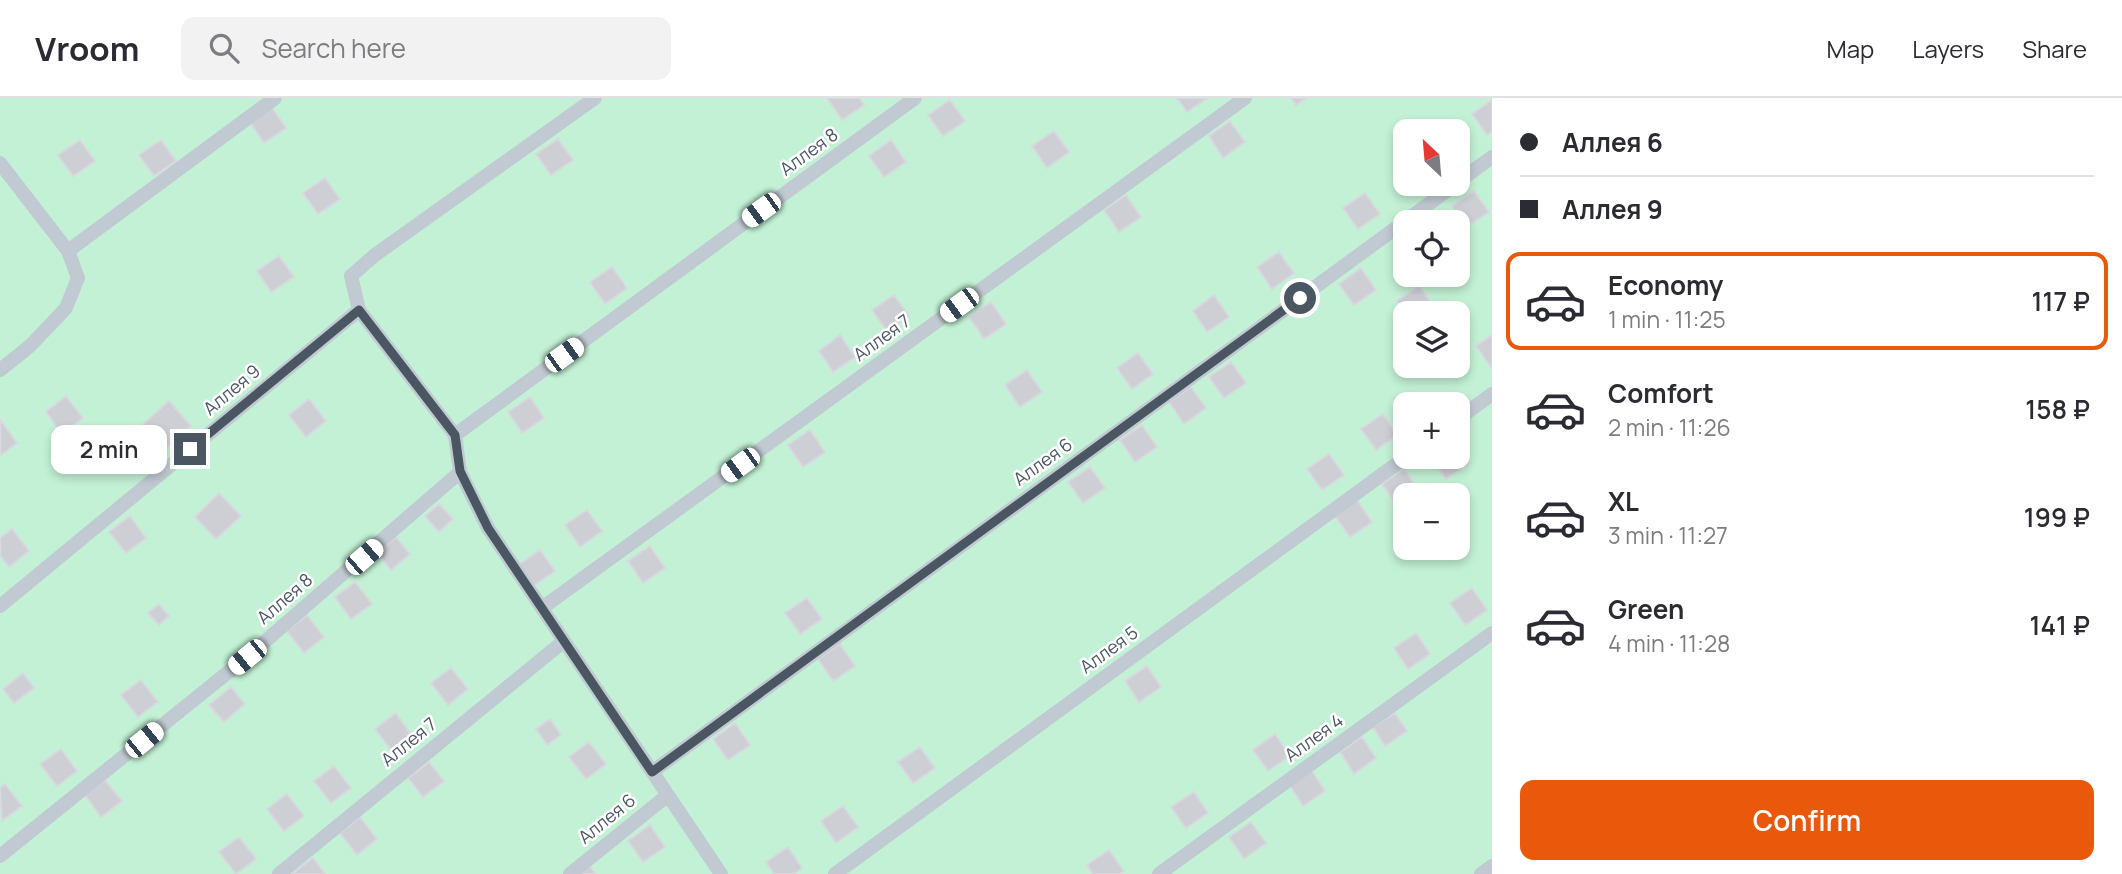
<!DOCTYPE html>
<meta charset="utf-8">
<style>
body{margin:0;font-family:Manrope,sans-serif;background:#f2f2f3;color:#2b2b33;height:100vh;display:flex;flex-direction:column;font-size:26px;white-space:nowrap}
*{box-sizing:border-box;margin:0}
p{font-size:23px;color:#7c7c81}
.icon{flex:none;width:38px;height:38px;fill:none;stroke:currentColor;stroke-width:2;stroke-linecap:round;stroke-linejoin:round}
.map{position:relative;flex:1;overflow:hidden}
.drawer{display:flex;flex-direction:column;background:#fff;width:630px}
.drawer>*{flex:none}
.guide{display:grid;align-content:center;height:154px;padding:0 28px;background:#fff}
.needle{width:46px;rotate:334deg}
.controls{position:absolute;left:1393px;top:21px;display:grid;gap:14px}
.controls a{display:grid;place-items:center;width:77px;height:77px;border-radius:14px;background:#fff;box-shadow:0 4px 10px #0003;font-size:35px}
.end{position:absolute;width:32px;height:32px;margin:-16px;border:9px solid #4a5661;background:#fff;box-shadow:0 0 0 4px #fff}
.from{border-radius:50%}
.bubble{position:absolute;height:49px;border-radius:14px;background:#fff;box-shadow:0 4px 10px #0003;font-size:23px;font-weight:600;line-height:49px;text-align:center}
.car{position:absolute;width:21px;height:42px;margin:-21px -10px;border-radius:9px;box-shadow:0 0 5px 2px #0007;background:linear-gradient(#fff 24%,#345 0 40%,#fff 0 76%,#345 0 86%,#fff 0)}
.guide b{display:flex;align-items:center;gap:24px;height:66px;font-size:26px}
.guide b+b{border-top:2px solid #e1e1e2}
.guide i{width:18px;height:18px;background:#2b2b33}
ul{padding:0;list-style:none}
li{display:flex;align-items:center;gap:21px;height:98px;margin:0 14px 10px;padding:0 14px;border:4px solid transparent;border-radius:14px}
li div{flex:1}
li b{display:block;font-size:26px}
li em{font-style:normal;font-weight:600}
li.selected{border-color:#ea580c}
li>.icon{width:63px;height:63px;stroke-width:1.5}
.primary-button{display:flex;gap:14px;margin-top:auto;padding:14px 28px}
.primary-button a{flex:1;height:80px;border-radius:14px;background:#ea580c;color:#fff;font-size:28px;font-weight:600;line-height:80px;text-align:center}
header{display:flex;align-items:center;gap:42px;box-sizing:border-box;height:98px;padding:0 35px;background:#fff;border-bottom:2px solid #e1e1e2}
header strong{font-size:33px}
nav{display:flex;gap:38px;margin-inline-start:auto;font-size:24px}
.search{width:490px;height:63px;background:#f2f2f3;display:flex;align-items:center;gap:18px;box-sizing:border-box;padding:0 24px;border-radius:14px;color:#7c7c81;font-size:26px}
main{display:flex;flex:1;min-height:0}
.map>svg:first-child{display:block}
.green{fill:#c3f1d5;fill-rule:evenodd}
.building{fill:#cdcfd5;stroke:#d7d9de;stroke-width:2}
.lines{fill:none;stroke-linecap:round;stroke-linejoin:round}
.lane{stroke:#c1cad2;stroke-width:14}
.route{stroke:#4a5661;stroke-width:9}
.labels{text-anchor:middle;stroke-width:5;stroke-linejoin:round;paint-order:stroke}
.street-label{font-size:18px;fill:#4a5661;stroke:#fff}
</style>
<header>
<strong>Vroom</strong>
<div class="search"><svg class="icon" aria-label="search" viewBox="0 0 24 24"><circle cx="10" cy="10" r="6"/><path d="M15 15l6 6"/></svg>Search here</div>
<nav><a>Map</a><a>Layers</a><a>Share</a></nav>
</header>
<main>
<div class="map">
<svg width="1492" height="776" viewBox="0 0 1492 776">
<rect width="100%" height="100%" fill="#f5f3f3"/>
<path class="green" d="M0 0H1492V776H0ZM1405 33H1458V86H1405ZM1405 124H1458V177H1405ZM1405 215H1458V268H1405ZM1405 306H1458V359H1405ZM1405 397H1458V450H1405Z"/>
<path class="building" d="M827 0H859L864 7 842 22Z
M1177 0H1208L1187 14Z
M1291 0H1306L1296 7Z
M950 2 965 23 943 38 928 17Z
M1492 2V33L1487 37 1472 16Z
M271 8 286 30 264 45 250 24Z
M1230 23 1245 44 1223 60 1209 38Z
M1054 33 1069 54 1047 70 1032 48Z
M558 41 573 62 551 77 536 56Z
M80 42 95 63 73 78 58 57Z
M161 42 176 63 154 78 139 57Z
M891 42 906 64 884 79 869 58Z
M325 80 340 101 318 116 303 95Z
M1474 93 1489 114 1466 129 1452 108Z
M1365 95 1380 116 1358 131 1343 110Z
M1126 97 1141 119 1119 134 1104 112Z
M1279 154 1294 175 1272 191 1257 169Z
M279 158 294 179 271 194 257 173Z
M612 169 627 190 605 206 590 184Z
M1361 170 1376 192 1354 207 1339 186Z
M1419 188 1434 209 1425 215H1406L1397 203Z
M894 197 909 218 887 233 872 212Z
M1214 197 1229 219 1207 234 1193 213Z
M991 204 1006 226 984 241 969 219Z
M840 237 855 259 833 274 819 253Z
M1492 237V268L1491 269 1476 248Z
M1138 255 1153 276 1132 291 1117 270Z
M1231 264 1246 285 1224 300 1209 279Z
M1027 272 1042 294 1020 309 1005 287Z
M1191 289 1206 310 1184 326 1169 304Z
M66 298 83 320 62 336 46 314Z
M530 299 544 320 522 335 508 314Z
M309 301 326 323 306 339 289 317Z
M169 303 191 328 162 354 140 329Z
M1383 316 1397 337 1376 352 1361 331Z
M0 321 17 345 0 358Z
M1142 327 1157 349 1135 364 1120 342Z
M810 332 825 354 803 369 788 347Z
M1458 351 1468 366 1446 381 1431 359H1458Z
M1329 356 1344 377 1322 392 1307 371Z
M1090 369 1105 390 1083 405 1068 384Z
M1404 371 1419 392 1411 397H1405V402L1397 407 1382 386Z
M219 395 241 418 216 441 195 419Z
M1357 402 1372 424 1350 439 1335 418Z
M439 406 453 421 439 434 425 418Z
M587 412 602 433 580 449 565 427Z
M130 418 146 440 126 455 109 434Z
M12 431 29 453 9 469 0 457V440Z
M396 439 410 456 391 472 377 455Z
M650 448 665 470 643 485 628 463Z
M540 452 555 473 533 488 518 467Z
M355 484 372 506 351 521 335 499Z
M1472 490 1487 512 1465 527 1450 505Z
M807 500 822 521 800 536 785 515Z
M159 506 169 518 159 527 148 515Z
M307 517 324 539 304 555 287 533Z
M1416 535 1430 556 1408 571 1394 550Z
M840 546 855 568 833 583 818 561Z
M1147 568 1161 589 1139 604 1125 583Z
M451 570 468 591 448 607 431 585Z
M23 575 34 590 14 605 3 591Z
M141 582 158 604 138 619 121 597Z
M231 589 245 606 224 624 209 607Z
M396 615 412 638 392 653 375 631Z
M1395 615 1407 633 1385 648 1373 629Z
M550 621 561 637 547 647 536 631Z
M735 625 750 647 728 662 713 641Z
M1275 636 1290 658 1268 673 1253 652Z
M1362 639 1376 660 1354 676 1340 654Z
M589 644 606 666 586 681 569 659Z
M920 649 935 670 913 685 898 664Z
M61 651 77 673 57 688 40 666Z
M429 664 444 683 423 699 408 680Z
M334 668 351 690 331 705 314 683Z
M1311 671 1325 693 1303 708 1289 686Z
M105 682 122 703 101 719 85 697Z
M5 686 22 708 2 723 0 690Z
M1194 694 1208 715 1186 730 1171 709Z
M287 696 304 718 284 733 267 711Z
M843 708 858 729 836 745 821 723Z
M360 719 377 741 357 757 340 735Z
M1251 724 1266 745 1244 761 1229 739Z
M650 727 665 749 643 764 628 743Z
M239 739 256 761 236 776 219 754Z
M788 749 802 770 794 776H774L766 764Z
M1109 752 1124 773 1120 776H1093L1087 767Z
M313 760 325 776H293V775Z
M590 768 596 776H579Z"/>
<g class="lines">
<path class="lane" d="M595 0 375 157 351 178 359 212 455 337 460 374 488 430 721 776
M0 65 68 153 78 180 66 210 30 248 0 272
M1458 84 1492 59
M68 153 275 0
M1458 321 1492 296
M455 337 915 0
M0 508 359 212
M542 510 1245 0
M652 674 1456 86
M0 758 247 559 460 374
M279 776 564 543
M570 776 668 697
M835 776 1406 359
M1159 776 1492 535
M1481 776 1492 768"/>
</g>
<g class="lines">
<path class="route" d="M190 351 359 212 455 337 460 373 488 430 652 674 1300 200"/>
</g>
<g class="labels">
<g class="street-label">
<text transform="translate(809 54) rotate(-36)" y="6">Аллея 8</text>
<text transform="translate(882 240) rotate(-36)" y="6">Аллея 7</text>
<text transform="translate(232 292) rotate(-40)" y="6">Аллея 9</text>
<text transform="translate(1043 364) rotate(-36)" y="6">Аллея 6</text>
<text transform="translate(285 501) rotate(-41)" y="6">Аллея 8</text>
<text transform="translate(1109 552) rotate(-36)" y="6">Аллея 5</text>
<text transform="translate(1314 640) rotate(-36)" y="6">Аллея 4</text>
<text transform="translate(409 644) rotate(-39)" y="6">Аллея 7</text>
<text transform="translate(607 721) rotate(-39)" y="6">Аллея 6</text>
</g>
</g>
</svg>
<div class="controls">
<a><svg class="needle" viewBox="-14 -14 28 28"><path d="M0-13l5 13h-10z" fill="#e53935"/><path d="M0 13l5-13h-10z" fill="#7c7c81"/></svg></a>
<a><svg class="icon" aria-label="locate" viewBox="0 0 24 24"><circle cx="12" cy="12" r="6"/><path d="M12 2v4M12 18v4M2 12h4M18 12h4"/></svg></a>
<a><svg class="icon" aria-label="layers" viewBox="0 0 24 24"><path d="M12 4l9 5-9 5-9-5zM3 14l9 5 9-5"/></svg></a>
<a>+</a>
<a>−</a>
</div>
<i class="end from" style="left:1300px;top:200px"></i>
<i class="end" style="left:190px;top:351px"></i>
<div class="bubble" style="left:51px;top:327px;width:116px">2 min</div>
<i class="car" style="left:761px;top:112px;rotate:234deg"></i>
<i class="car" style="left:959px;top:207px;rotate:234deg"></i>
<i class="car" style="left:564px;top:257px;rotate:54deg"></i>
<i class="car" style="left:740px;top:367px;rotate:234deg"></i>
<i class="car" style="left:364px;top:459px;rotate:49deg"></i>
<i class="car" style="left:247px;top:559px;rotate:231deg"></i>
<i class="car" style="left:144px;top:642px;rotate:51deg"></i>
</div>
<section class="drawer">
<div class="guide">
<b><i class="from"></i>Аллея 6</b>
<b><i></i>Аллея 9</b>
</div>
<ul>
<li class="selected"><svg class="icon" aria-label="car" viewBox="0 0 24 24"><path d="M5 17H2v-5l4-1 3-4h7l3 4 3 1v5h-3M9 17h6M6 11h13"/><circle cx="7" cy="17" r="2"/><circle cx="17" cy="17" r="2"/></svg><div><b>Economy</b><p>1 min · 11:25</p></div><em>117 ₽</em></li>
<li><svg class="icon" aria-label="car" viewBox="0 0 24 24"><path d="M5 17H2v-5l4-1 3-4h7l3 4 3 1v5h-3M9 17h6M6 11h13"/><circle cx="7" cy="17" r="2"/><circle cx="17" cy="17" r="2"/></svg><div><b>Comfort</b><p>2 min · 11:26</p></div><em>158 ₽</em></li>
<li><svg class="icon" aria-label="car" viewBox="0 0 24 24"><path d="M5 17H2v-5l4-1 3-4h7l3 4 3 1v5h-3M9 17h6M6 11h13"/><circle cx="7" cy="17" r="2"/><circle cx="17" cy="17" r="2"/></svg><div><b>XL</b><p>3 min · 11:27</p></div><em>199 ₽</em></li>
<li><svg class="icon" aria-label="car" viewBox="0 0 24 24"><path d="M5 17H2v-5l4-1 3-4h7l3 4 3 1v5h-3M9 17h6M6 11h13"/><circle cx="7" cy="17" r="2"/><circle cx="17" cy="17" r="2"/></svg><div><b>Green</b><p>4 min · 11:28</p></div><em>141 ₽</em></li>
</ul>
<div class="primary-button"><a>Confirm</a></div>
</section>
</main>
